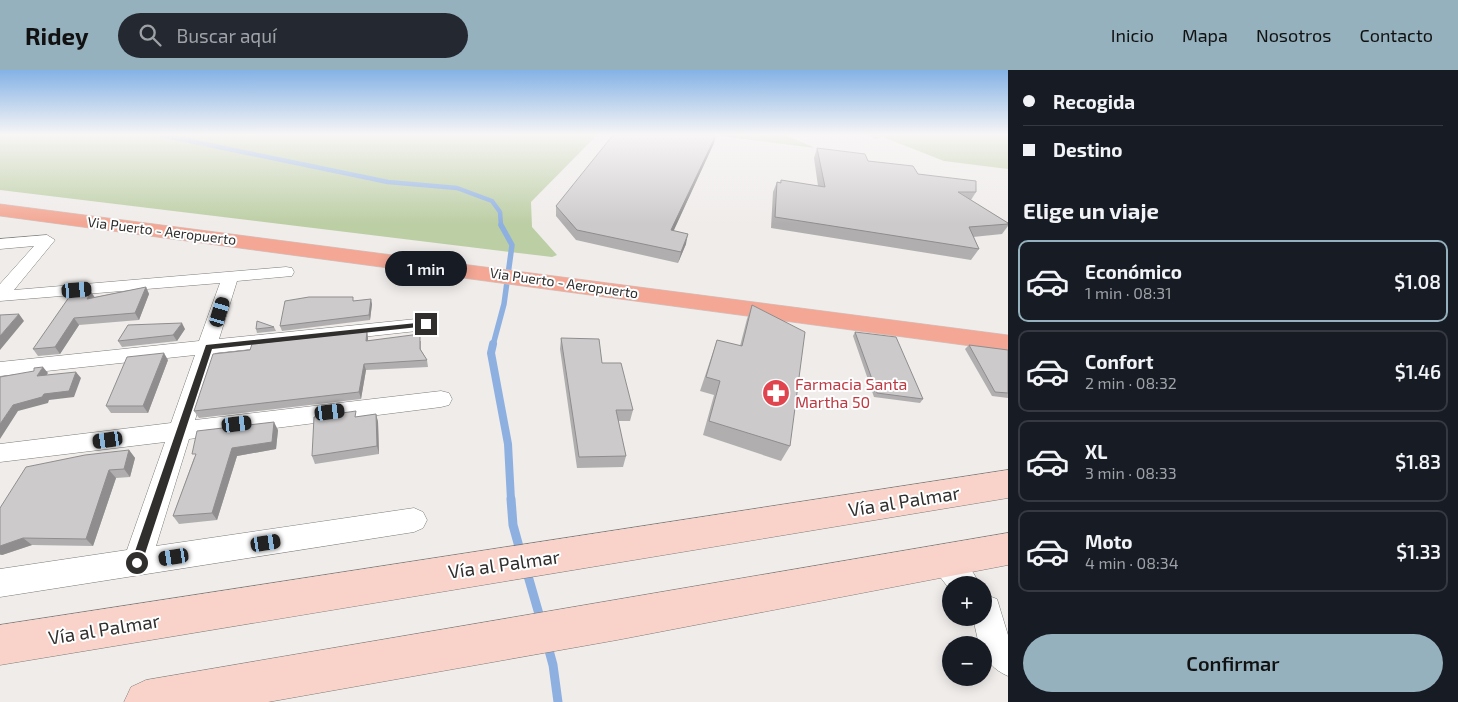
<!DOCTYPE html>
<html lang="es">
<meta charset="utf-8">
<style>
body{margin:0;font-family:"Exo 2",sans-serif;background:#242831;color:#f1f3f6;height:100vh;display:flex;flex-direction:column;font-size:19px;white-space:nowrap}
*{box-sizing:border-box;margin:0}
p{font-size:16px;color:#9ea1a6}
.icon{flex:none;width:28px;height:28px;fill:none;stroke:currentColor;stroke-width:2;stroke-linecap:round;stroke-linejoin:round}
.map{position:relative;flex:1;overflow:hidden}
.panel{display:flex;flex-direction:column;background:#171b24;width:450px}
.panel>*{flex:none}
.banner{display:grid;align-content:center;height:110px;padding:0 15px;background:#171b24}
.fabs{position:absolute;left:942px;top:506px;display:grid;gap:10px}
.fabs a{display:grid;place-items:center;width:50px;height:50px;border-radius:50%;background:#171b24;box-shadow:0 2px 12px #0003;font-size:25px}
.end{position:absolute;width:22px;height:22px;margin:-11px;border:6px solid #302f2e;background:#fff;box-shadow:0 0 0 2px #fff}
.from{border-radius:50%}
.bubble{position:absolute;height:35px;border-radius:18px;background:#171b24;box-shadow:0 2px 12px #0003;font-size:16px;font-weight:600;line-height:35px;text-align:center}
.car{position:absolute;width:15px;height:30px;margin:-15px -8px;border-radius:6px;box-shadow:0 0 4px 1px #0007;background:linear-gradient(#222 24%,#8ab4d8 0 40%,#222 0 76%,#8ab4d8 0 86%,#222 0)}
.banner b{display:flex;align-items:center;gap:18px;height:48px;font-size:19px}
.banner b+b{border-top:1px solid #363941}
.banner i{width:12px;height:12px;background:#f1f3f6}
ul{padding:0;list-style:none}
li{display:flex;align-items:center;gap:15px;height:82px;margin:0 10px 8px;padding:0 5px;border:2px solid #363941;border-radius:10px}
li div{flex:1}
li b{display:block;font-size:19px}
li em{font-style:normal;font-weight:600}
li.on{border-color:#94b1bd}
li>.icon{width:45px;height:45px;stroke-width:1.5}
h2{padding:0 15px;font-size:22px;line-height:60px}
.cta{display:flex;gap:10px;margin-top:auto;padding:10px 15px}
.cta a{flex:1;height:58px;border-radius:30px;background:#94b1bd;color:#111;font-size:20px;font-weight:600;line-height:58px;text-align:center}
header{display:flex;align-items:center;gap:30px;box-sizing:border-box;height:70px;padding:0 25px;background:#94b1bd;color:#111}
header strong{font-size:24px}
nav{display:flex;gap:28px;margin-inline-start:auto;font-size:18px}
.search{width:350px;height:45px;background:#242831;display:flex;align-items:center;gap:12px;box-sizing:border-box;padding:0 18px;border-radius:28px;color:#9ea1a6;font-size:19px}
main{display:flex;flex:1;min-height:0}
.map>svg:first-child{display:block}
.green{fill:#bccea4}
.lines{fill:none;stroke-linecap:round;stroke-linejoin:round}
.stream-far3{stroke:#8eb0e1;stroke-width:4.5}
.stream-far2{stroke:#8eb0e1;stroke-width:5.5}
.stream-far1{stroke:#8eb0e1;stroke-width:8}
.stream{stroke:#8eb0e1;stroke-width:9}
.street-casing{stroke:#7e7c79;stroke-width:1}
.secondary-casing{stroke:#7e7c79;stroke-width:1}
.primary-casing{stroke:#c9c9c9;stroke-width:1}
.street{fill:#fff;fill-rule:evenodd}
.secondary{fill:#f9d3c9;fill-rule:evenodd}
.primary{fill:#f3a794;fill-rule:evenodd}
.wall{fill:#b0aeaf}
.shaded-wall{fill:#908d8f}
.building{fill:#cdcacc;stroke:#908d8f}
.route{fill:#302f2e}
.labels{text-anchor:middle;stroke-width:4;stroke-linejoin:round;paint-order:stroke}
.far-street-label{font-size:14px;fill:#302f2e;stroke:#fff}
.health-label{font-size:16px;fill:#be3a42;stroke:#fff;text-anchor:start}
.near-street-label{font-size:19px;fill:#302f2e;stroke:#fff}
</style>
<header>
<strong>Ridey</strong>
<div class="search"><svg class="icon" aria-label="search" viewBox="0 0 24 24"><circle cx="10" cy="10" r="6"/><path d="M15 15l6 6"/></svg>Buscar aquí</div>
<nav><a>Inicio</a><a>Mapa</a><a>Nosotros</a><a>Contacto</a></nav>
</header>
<main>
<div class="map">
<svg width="1008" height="632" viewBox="0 0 1008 632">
<rect width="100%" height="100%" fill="#efecea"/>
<path class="green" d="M0 65H597L531 132 532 157 557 185 552 187 0 120Z
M714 65H785L815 78Z
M866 65H1008V99L944 91 883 67 876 69Z"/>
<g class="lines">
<path class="stream-far3" d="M161 65 388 112 457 118 492 131 500 142 501 156"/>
<path class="stream-far2" d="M493 275 504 234 512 175 501 155"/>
<path class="stream-far1" d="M493 274 491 283 508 374 511 430"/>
<path class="stream" d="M511 429 513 455 521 484
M526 499 541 551
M547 573 553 595 558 632"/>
<g class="street-casing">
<path id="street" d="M47 165 55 170 14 220 286 197 292 198 294 202 292 206 237 211 219 269 426 248 433 250 435 254 433 258 426 260 215 283 195 350 441 321 449 323 452 329 449 335 441 337 189 369 156 476 414 438 423 442 427 450 423 458 414 462 0 527V499L127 480 165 372 0 392V374L171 353 195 285 0 306V292L199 271 220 213 0 231V214L34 176 0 179V169Z
M944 477C960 483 973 500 980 515H951V521L934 499 930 490 934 481Z
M986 525 997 529 1008 565V606C994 600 984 590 984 575H979L973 548H984V526Z"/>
</g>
<g class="secondary-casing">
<path id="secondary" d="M1008 400V428L0 595V555Z
M1008 463V495L617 570 268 632H124L131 617 146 610Z"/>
</g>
<g class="primary-casing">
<path id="primary" d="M0 134 1008 265V281L0 146Z"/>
</g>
<use href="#street" class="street"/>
<use href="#secondary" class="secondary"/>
<use href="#primary" class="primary"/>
</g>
<path class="wall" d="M714 73 673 161 686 174 678 193 576 170 556 146V136Z
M817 78 918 104 976 122 971 130 1008 153V156L1002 164 973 167 979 179 971 190 771 158 773 122 777 112 780 113 781 110 818 116 814 88Z
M146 217 149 224 139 250 79 255 60 284 38 286 33 279 95 227Z
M354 231 372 234 370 250 282 261 280 256Z
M752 235 790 376 781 391 703 365 714 325 700 321 717 270 740 276 747 249Z
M274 257 276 261 257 263 256 259Z
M185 259 177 271 122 277 118 271Z
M367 261 368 270 421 271V280L427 290 428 297 366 300 361 329 199 348 194 341 250 280Z
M855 262 923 329 920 333 874 327 853 266Z
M561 268 602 293 633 340 630 351H618L626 386 623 397 577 398 560 279Z
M969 275 1008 280V328L992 326 965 279Z
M168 290 148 343H111L106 336Z
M376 344 378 352 379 384 315 394 312 386 357 347Z
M278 360 276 379 237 386 217 450 179 454 173 446 194 388Z
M129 380 135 388 130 407 116 408 93 476 32 475 2 485H0V438Z"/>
<path class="shaded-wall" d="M716 65 714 73 669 171 671 160Z
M688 164 686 174 678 193 681 182Z
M146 217 149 224 139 250 135 243Z
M91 222 96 229H87Z
M371 229 372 234 370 250 369 245Z
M19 244 24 251 0 280V266Z
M74 248 79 255 60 284 55 277Z
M182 253 185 259 177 271 173 265Z
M367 261 368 268 367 277 366 271Z
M164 283 168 290 148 343 143 336Z
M364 294 366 300 361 329 359 322Z
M43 297 48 303 42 312 37 306Z
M76 302 81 308 74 327 49 330 48 333 18 341 0 369V354L13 335Z
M376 344 378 352 379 384 377 376Z
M274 352 278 360 276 379 237 386 217 450 212 443 232 378Z
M129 380 135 388 130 407 124 399Z
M109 400 116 408 93 476 86 469Z
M23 468 32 475 2 485 0 484V476Z"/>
<path class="building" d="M613 65H716L671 160 688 164 681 182 577 160 556 136Z
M817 78 865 84 868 91 913 96 918 104 976 111V122H958L1008 153V154L969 157 979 179 775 147 777 112 781 113V110L825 117Z
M146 217 135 243 74 248 55 277 33 279 74 220 87 219 91 222 87 229Z
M309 227H353V231L371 229 369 245 280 256 285 231Z
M752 235 805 262 790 376 709 351 720 311 706 307 717 270 742 276Z
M19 244 0 266V245Z
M257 251 274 257 256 259Z
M182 253 173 265 118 271 128 255Z
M367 261 366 271 420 264V279L427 290 364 294 359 322 194 341 213 284 250 280 252 274Z
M855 262 896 267 923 329 877 323Z
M561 268 599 269 602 293H621L633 340H616L626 386 579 387Z
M969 275 1008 280V323L995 322Z
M164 283 143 336H106L127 287Z
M43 297 37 306 76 302 69 321 44 324 42 327 13 335 0 354V307L34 301V298Z
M356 341 355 347 376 344 377 376 312 386 314 347Z
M274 352 272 372 232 378 212 443 173 446 196 384H192L197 361Z
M129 380 124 399 109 400 86 469 23 468 0 476V438L26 397 85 385Z"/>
<linearGradient id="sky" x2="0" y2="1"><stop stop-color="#84b2e5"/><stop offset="0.42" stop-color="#f8f6f6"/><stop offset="1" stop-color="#f8f6f6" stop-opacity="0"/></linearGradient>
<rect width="1008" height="154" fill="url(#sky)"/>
<path class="route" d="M426 252 428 253V256L212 279 142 493 137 498 133 496 131 493 206 275Z"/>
<defs>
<g id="pharmacy-disc" transform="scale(1.4375)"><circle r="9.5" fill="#e0444e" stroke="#fff"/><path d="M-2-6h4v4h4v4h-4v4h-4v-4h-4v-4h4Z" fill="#fff"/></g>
</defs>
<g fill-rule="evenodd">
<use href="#pharmacy-disc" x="776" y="323"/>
</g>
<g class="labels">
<g class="far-street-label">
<text transform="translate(162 161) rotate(7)" y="5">Via Puerto - Aeropuerto</text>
<text transform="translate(564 213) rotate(8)" y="5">Via Puerto - Aeropuerto</text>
</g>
<g class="health-label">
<text x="795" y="320">Farmacia Santa<tspan x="795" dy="18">Martha 50</tspan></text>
</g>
<g class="near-street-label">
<text transform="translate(904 431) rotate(-9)" y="7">Vía al Palmar</text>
<text transform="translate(504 494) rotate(-8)" y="7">Vía al Palmar</text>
<text transform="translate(104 559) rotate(-9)" y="7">Vía al Palmar</text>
</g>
</g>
</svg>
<div class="fabs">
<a>+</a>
<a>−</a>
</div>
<i class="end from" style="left:137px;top:493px"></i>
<i class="end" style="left:426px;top:254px"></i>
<div class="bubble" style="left:385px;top:181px;width:82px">1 min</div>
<i class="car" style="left:77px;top:220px;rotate:85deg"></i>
<i class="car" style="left:220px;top:242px;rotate:17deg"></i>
<i class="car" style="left:330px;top:342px;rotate:83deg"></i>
<i class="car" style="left:237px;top:354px;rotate:83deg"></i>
<i class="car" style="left:108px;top:370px;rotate:262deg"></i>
<i class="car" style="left:266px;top:473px;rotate:81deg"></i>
<i class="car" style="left:174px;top:487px;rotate:261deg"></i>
</div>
<section class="panel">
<div class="banner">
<b><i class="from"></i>Recogida</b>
<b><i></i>Destino</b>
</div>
<h2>Elige un viaje</h2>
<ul>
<li class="on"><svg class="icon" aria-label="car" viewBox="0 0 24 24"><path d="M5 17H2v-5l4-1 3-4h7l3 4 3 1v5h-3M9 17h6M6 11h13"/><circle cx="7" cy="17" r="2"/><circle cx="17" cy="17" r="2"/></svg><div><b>Económico</b><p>1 min · 08:31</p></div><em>$1.08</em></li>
<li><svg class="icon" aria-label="car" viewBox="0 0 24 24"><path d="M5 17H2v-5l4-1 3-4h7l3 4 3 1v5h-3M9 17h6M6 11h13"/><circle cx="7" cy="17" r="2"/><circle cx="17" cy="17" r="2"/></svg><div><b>Confort</b><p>2 min · 08:32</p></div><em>$1.46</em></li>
<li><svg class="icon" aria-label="car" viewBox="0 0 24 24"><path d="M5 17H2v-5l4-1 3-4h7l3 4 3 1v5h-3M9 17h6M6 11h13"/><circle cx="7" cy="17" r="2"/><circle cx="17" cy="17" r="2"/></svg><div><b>XL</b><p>3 min · 08:33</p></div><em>$1.83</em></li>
<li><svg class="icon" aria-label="car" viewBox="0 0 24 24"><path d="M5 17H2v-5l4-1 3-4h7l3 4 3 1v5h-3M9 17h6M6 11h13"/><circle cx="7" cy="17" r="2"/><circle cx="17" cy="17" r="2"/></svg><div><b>Moto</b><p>4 min · 08:34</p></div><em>$1.33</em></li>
</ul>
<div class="cta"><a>Confirmar</a></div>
</section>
</main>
